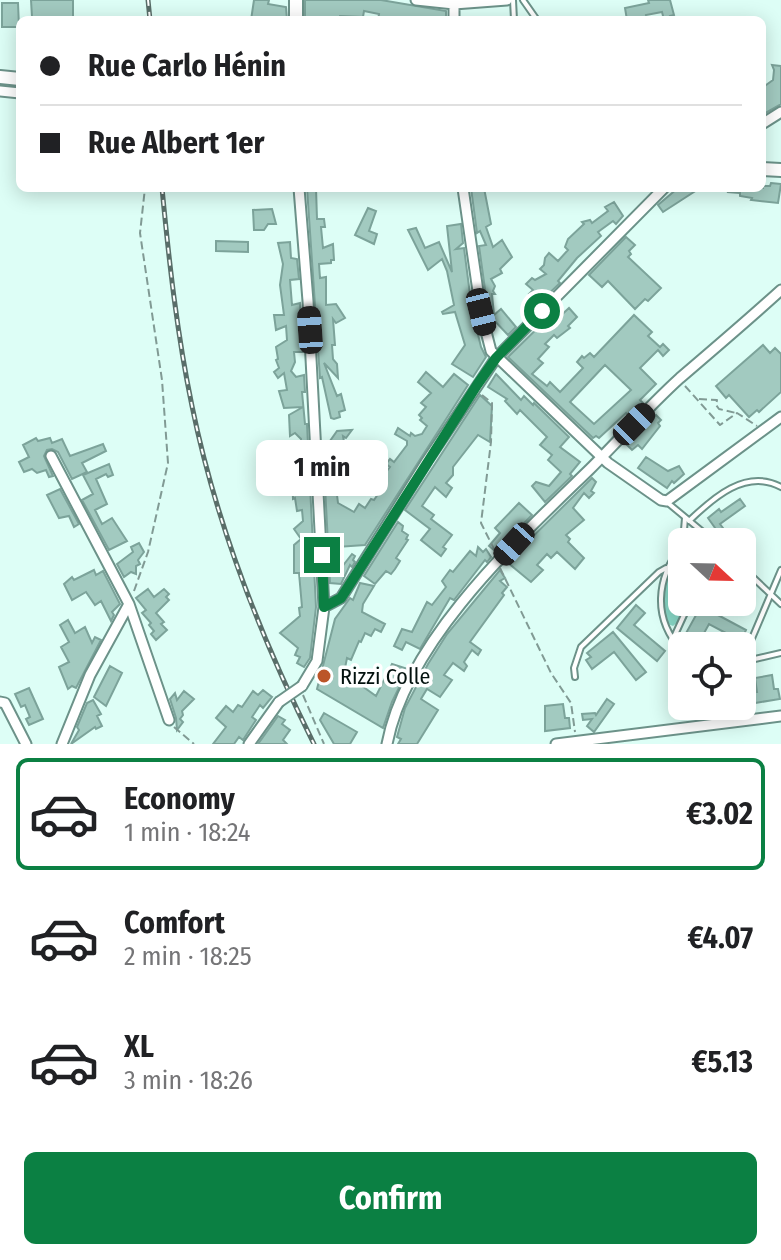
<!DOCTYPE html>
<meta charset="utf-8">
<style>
body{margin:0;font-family:"Fira Sans Condensed",sans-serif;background:#f6f6f6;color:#202124;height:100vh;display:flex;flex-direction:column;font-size:30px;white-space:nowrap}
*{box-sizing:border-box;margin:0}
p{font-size:26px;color:#757577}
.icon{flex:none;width:44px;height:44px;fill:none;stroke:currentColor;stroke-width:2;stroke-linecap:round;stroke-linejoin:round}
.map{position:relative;height:744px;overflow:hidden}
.drawer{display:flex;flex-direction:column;background:#fff;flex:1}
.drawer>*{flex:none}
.banner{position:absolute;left:16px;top:16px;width:750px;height:176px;border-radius:12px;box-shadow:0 4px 20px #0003;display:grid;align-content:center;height:176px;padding:0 24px;background:#fff}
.needle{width:52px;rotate:112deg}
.controls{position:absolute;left:668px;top:528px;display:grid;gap:16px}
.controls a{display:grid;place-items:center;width:88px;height:88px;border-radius:12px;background:#fff;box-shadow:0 4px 20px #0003;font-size:40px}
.end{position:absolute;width:36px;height:36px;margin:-18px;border:10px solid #0b8043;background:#fff;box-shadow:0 0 0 4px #fff}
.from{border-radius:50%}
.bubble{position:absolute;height:56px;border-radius:12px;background:#fff;box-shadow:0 4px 20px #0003;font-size:26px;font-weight:700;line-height:56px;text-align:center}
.car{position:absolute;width:24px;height:48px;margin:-24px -12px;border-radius:10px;box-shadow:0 0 6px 2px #0007;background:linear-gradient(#222 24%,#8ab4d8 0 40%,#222 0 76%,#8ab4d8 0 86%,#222 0)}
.banner b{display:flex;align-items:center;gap:28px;height:76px;font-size:30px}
.banner b+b{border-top:2px solid #e0e0e0}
.banner i{width:20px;height:20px;background:#202124}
ul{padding:14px 0 0;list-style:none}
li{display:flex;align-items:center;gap:24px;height:112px;margin:0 16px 12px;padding:0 8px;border:4px solid transparent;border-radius:12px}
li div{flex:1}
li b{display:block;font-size:30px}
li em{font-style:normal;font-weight:700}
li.on{border-color:#0b8043}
li>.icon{width:72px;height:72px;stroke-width:1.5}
.primary-button{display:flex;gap:16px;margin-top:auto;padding:16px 24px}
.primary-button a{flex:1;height:92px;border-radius:12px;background:#0b8043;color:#fff;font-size:32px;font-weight:700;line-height:92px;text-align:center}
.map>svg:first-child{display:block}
.green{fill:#88d7c6}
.building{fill:#a2cac0;stroke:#7ca39a;stroke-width:2;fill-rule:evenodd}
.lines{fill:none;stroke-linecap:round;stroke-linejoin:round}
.service-casing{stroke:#6c9289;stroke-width:8}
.minor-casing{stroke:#6c9289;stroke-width:13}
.secondary-casing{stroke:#6c9289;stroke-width:16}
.path{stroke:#819a94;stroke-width:2;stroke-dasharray:8 4;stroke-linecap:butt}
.service{stroke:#fff;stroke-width:4}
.minor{stroke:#fff;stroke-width:9}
.secondary{stroke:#fff;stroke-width:12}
.rail-casing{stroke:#596e69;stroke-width:5}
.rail{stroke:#fff;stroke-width:2;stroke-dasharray:6;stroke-linecap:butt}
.minor-bridge-casing{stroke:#6c9289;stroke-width:13;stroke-linecap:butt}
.minor-bridge{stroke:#fff;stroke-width:9}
.route{stroke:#0b8043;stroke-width:10}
.poi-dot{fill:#bb5528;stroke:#fff;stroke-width:3}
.labels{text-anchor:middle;stroke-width:7;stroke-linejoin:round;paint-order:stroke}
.poi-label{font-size:22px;fill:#03110e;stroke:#fff;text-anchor:start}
</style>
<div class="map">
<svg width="781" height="744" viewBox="0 0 781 744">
<rect width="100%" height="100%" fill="#ddfef6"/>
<path class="green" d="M682 552V602H686L678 622 673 626 668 624C658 600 665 570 682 552Z"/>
<path class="building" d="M31 0H73V19L35 20 32 17Z
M254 0H269L268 4 286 7 287 20H251Z
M305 0H381L446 11V20H378L379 14 364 11 363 17 340 16 339 20H305Z
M648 0H670L674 15 670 16 671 20H664L662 12 646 15 647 20H627L625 8 649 3Z
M2 3H18L19 27H2Z
M772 65 781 66V104L762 115V88L773 80 774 70Z
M771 183 781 184 778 203 751 200 752 198 740 196V193L728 192 729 188H763V186H770Z
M307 188H316L317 219H324L325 227H321L323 248 333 244 334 260H331V263L319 264 320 278 326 277V305L336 304 345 318 336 323 333 319 335 345H332L333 359 337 364 338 378 324 363 337 396 341 394 345 410 339 412 340 417 334 419 331 418 322 377 320 378Z
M471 188H484L491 224 486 227 493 247 502 240 512 257 500 269 502 273 491 279 495 286 493 291 495 294H492L494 315 501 309 516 327 508 335 490 316 488 311 479 246 486 245 480 231 477 233Z
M678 188H700L663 212 658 205Z
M614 202 623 216 616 224 613 221 598 232 601 236 577 258 558 281 560 283 539 303 529 294 533 290 526 284 532 278 535 280 546 274 540 269 544 265 545 258 549 253 558 261 568 250 565 247 568 239 584 224 582 222 590 220 592 223 608 211 605 207Z
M368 208 376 211 369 231 377 234 374 244 355 235Z
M272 209 276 224H268L264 230H254L253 210Z
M461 224 463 243 456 249 464 248 472 310 481 347 486 357 473 377 452 364 465 345 455 312 443 314 442 312 454 305 447 271 442 259 428 270 408 230 416 228 425 248 439 242 452 272 447 226Z
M626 237 635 245 629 251 631 254 628 257 661 288 648 301 645 299 635 309 608 281 602 287 589 275Z
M216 241 248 242V252L216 251Z
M290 242 291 258 297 259 299 279 290 280 292 305 300 303 303 352H294L295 362 291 371 296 377 304 375 305 392H302L305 424H307L316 607 310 658 304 667 297 663 300 657 295 655 298 648 280 633 300 616 299 608 302 607 299 573H294V545L301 539 294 529 303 521 302 510 297 511 295 498 293 499 292 476 307 466 302 467 301 439 295 433 290 436 289 415 303 407 284 408 279 391 287 390 284 373 278 378 274 372 279 368 276 360 278 359 276 347 287 340 286 326 276 330 274 315H284L280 285 283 264 278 243Z
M569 308 577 317 568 326 570 328 557 338 554 335 545 344 549 347 538 359 543 363 532 374 547 386 550 382 560 392 583 368 577 362 582 356 584 358 590 353 594 357 634 315 652 332 648 336 660 347 663 344 669 350 663 356 658 350 640 368 656 384 640 400 643 403 629 416 626 413 599 438 596 436 593 438 508 357 551 315 556 320ZM605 365 631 390 594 424 570 402Z
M763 345 770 353 775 348 781 354V392L759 412 757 410 749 417 729 395 726 398 716 386Z
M426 372 443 387 454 374 468 385 365 545 336 547 340 550 341 568 352 554 355 556 353 560 355 562 352 567 350 565 341 584 330 583 323 447 331 446 330 441 337 431 352 430 346 438 343 436 345 448 334 450 339 461V473L349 480 337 495 338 503 354 512 359 504 365 508 371 499 374 500 384 485 377 480 380 474 383 476 390 467 386 464 390 459 394 462 407 445V441L395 434 398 428 410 436 411 433 415 436 422 434 427 426 420 420 422 418 419 415 426 407 421 403 431 393 418 382Z
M496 374 521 400 524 396 533 405 534 403 569 437 560 447 580 462 570 474 572 476 545 502 532 486 536 482 549 486 561 472 548 460 552 455 540 445 547 437 520 410 517 414 505 401 507 399 488 387Z
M480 395 492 406 490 442 478 435 453 467V475L446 483 452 488 446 497 435 487 422 506 434 515 431 519 452 535 443 547 446 549 441 556 421 540 430 529 405 510Z
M656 415 661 420 658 423 660 426 642 449 638 445 632 450 625 443 651 416 653 418Z
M36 438 38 441 50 438 52 443 62 439 70 456 103 444 106 451 82 463 87 472 72 479 58 452 52 449 47 450 44 456 53 476 49 477 46 470 37 473 32 469 24 472 19 462 29 457 23 445Z
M646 457 668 471 679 466 684 474 674 483 672 481 667 488 638 468Z
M109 464 113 475 108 477 106 474 96 479 107 504 95 510 102 524 112 518 127 541 109 550 82 500 93 494 83 475Z
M592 478 596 482 591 491 594 493 589 498 584 493 573 508 584 520 566 535 570 539 568 542 584 558 575 569 557 552 551 558 547 554 537 565 543 570 531 582 507 562Z
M60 489 79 524 74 527 69 516 59 518 47 495Z
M740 499 745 506 720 524 723 528 718 532 708 518 719 509 721 512Z
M519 503 532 515 496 552 489 546 500 533 495 528Z
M398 522 403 526 402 531 408 535 406 539 408 540 396 558 400 561 395 569 391 574 386 571 375 584 364 576Z
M139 543 144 552 138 560 140 564 136 566V574L131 572 124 577 117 564 133 552 131 547Z
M478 547 483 552 486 549 491 557 487 562 485 560 454 600 450 598 420 649 406 642 402 650 394 646 402 629 412 632 427 602 432 605 446 587 442 581 450 570 453 572 470 551 476 556Z
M94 570 96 575 103 571 120 604 112 612 114 615 111 621 101 601 95 605 86 592 72 600 64 584 72 577 74 580Z
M500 570 505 578 500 581 507 587 502 593 504 595 470 642 481 650 478 655 472 650 464 662 467 666 464 671 453 663 444 675 452 680 440 697 427 689 421 699 438 710 417 744H398L401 739 397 737 405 708 428 664 447 634Z
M360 583 374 586 363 604 362 612 385 624 381 632 375 629 371 636 365 633 361 642 359 641 351 660 347 658 344 673 376 696 392 664 408 669 392 702 383 728 317 689 335 619 350 598 353 600Z
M148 589 154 597 164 589 169 594 166 597 169 600 156 613 164 622 161 624 167 630 156 640 151 634 154 631 149 625 151 623 142 613 146 610 136 598Z
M636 605 645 613 634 625 665 651 657 661 617 628Z
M701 606 746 630 741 641 709 624 697 646 687 642 689 637 685 635Z
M68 620 75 633 85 627 92 643 95 637 101 640 76 688 72 686 68 689 59 667 69 662 61 647 69 642 60 625Z
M613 632 646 672 636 680 614 652 592 669 586 660 591 657 587 653Z
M110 666 122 673 106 706 94 697Z
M772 675 774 689H778L780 699 755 703 753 692H757L755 678Z
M29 688 43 719 29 725 26 719 30 717 25 705 21 707 15 694Z
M263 690 272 697 263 708 260 705 252 717 256 720 243 740 239 737 234 744H213L226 727 216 718 226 706 233 712 238 705 242 707 253 691 258 695Z
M184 691 194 699 182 711 183 715 180 719 183 722 177 730 176 718 170 699 175 693 177 700Z
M607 699 614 704 594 732 587 726 592 719 583 720 582 714 595 713 596 715Z
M93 700 101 714 97 716 102 726 96 729 95 727 71 744 79 730 77 727 87 703Z
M563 704 565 718H569L570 728 545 731V706Z
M324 713 357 732 350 744H334L320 720Z
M278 716 285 720 282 724 290 730 283 740 287 744H258Z"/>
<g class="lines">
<g class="service-casing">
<path id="service" d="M513 0 514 20
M523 0 537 20
M668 503 715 542
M689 521C713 498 746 468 781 487
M683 542 685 518
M687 542 701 531
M682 545C656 579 652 618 682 651
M742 567 781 604
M673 639 690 602
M742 662 781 570
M742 662 781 653
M575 677 574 668 581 647 659 572 666 568"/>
</g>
<g class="minor-casing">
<path id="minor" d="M416 0 454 4 507 0
M454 4V20
M0 91 20 93
M762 124 781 112
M299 188 308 301 324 607 317 661 302 686
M463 188 481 312 491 351 608 463 661 500 667 501 781 417
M51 456 129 604 169 720
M324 607 341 598 427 461 496 358 664 188
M0 702 5 703 26 744
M62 744 90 675 129 604
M249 744 279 702
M387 744C407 640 517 540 590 469 620 439 648 407 680 378 714 349 748 320 781 290
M556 744 781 716"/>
</g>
<g class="secondary-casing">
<path id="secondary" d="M296 20V0
M0 77 20 79
M762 169 781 170"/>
</g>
<path class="path" d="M685 386 720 425 737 413 757 426
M482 395 492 403 491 442 481 523 495 551
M699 399 717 400 716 405 719 409 736 413
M500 568 551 673 571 703 575 732
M134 591 148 552 168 463 162 380 140 233 145 188
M303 695 324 744
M174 727 194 744"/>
<use href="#service" class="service"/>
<use href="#minor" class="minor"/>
<use href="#secondary" class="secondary"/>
<g class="rail-casing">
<path id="rail" d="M148 0 150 20
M162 188C169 261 177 334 192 406 216 524 260 636 314 744"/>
</g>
<use href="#rail" class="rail"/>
<g class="minor-bridge-casing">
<path id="minor-bridge" d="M279 702 302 686"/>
</g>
<use href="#minor-bridge" class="minor-bridge"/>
</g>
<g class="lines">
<path class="route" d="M322 555 324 607 341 598 477 385 496 358 542 311"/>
</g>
<circle class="poi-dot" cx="324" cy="676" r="8"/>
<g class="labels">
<g class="poi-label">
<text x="340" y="684">Rizzi Colle</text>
</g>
</g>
</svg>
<div class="controls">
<a><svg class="needle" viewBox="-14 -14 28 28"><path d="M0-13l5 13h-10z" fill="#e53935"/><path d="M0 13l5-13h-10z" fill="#757577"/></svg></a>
<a><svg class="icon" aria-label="locate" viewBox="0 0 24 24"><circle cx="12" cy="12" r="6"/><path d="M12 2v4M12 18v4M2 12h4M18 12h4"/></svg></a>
</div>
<i class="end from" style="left:542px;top:311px"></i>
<i class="end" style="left:322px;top:555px"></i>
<div class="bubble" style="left:256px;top:440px;width:132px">1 min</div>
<i class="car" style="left:481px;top:312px;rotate:166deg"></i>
<i class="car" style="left:310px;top:330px;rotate:356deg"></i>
<i class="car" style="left:634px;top:424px;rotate:45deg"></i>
<i class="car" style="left:514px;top:544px;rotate:222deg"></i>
<div class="banner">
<b><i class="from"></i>Rue Carlo Hénin</b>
<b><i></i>Rue Albert 1er</b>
</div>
</div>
<section class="drawer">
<ul>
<li class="on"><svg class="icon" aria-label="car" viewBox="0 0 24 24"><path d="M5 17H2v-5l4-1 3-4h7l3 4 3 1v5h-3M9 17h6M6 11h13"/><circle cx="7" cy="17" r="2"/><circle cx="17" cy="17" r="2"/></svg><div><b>Economy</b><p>1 min · 18:24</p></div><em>€3.02</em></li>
<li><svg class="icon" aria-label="car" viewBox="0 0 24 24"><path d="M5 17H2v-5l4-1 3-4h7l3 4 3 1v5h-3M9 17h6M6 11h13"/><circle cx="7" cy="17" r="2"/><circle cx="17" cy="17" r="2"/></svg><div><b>Comfort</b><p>2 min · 18:25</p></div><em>€4.07</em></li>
<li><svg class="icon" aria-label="car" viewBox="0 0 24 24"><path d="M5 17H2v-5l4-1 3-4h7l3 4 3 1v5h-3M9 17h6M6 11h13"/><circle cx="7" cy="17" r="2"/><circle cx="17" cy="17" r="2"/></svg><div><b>XL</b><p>3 min · 18:26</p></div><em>€5.13</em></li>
</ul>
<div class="primary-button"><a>Confirm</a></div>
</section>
